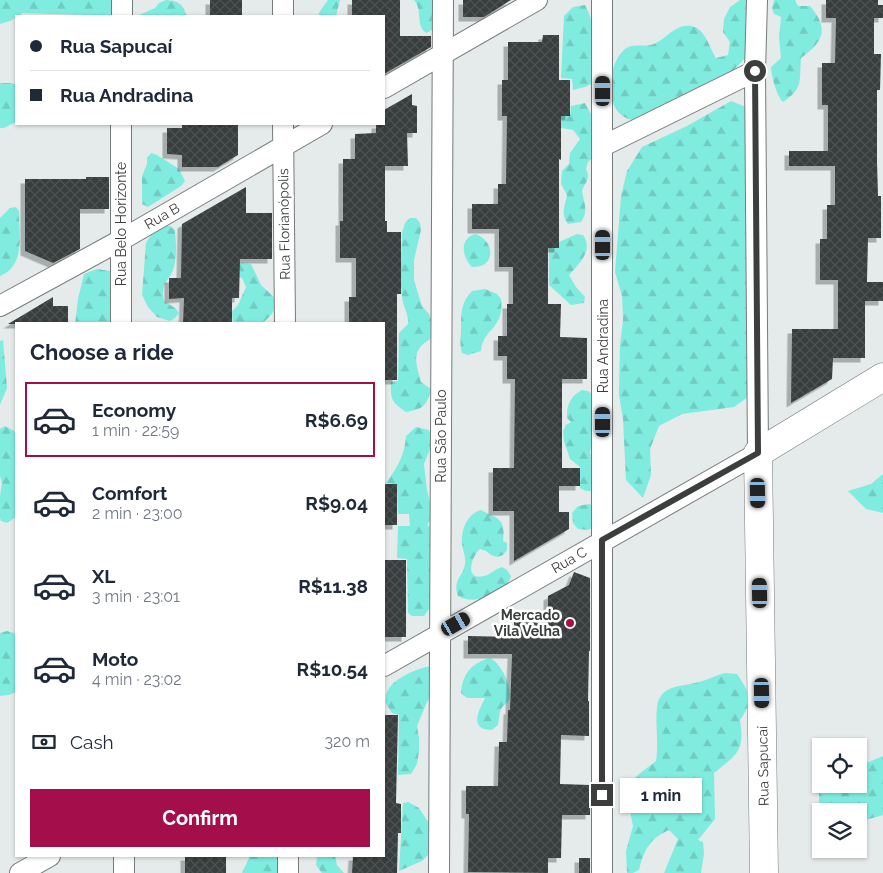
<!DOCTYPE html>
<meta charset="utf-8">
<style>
body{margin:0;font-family:Raleway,sans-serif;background:#f2f2f3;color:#1f2937;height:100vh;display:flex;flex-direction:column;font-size:19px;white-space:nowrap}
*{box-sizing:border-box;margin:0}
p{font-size:16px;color:#747a83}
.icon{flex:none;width:28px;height:28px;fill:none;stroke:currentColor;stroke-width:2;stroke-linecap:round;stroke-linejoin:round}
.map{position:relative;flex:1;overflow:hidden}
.details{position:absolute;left:15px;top:322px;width:370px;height:535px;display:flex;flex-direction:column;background:#fff;border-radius:0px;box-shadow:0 1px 4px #0004}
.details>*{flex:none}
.banner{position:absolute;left:15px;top:15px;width:370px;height:110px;border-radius:0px;box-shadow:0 1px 4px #0004;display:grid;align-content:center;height:110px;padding:0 15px;background:#fff}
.buttons{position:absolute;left:812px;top:738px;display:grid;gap:10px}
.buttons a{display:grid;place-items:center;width:55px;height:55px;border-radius:0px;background:#fff;box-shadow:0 1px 4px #0004;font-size:25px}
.end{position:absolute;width:22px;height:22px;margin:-11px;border:6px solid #3b3e3d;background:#fff;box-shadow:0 0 0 2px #fff}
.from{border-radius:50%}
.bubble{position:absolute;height:35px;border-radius:0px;background:#fff;box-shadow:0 1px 4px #0004;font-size:16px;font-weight:700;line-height:35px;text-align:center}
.car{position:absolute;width:15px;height:30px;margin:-15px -8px;border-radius:6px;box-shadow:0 0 4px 1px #0007;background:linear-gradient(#222 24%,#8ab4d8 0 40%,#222 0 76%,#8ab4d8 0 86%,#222 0)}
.banner b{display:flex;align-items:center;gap:18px;height:48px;font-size:19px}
.banner b+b{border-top:1px solid #e0e1e3}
.banner i{width:12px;height:12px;background:#1f2937}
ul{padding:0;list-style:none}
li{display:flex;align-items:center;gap:15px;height:75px;margin:0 10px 8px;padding:0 5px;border:2px solid transparent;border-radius:0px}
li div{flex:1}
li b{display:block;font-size:19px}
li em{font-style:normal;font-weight:700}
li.on{border-color:#a40e4a}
li>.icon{width:45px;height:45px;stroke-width:1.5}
h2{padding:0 15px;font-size:22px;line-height:60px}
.pay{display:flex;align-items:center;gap:12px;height:55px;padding:0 15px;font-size:19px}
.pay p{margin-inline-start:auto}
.primary-button{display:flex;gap:10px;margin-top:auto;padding:10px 15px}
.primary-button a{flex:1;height:58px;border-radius:0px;background:#a40e4a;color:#fff;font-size:20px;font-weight:700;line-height:58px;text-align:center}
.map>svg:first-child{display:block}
.forest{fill:url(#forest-firs)}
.building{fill:url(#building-cross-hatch);filter:url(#shadow)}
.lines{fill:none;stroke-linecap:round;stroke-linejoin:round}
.street-casing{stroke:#757b7b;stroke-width:22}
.secondary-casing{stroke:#757b7b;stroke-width:29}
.street{stroke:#fff;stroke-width:20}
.secondary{stroke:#fff;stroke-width:28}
.route{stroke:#3b3e3d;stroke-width:6}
.poi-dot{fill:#a40e4a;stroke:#fff;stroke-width:2}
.labels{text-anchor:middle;stroke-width:5;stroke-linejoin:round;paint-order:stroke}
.street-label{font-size:14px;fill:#3b3e3d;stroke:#fff}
.poi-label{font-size:14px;font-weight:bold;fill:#3b3e3d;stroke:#fff;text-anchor:end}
</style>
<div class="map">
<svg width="883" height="873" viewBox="0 0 883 873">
<defs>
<pattern id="forest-firs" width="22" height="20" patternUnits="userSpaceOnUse" patternTransform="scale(1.25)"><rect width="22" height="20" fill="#80ece0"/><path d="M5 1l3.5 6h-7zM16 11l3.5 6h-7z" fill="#70cbc1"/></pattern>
<pattern id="building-cross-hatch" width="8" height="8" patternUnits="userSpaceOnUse" patternTransform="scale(1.25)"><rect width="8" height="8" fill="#383d3c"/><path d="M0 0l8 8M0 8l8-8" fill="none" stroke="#4d5151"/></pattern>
<filter id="shadow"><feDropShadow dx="-4.5" dy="4.5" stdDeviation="0" flood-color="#0004"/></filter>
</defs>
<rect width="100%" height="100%" fill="#e4ebea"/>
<path class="forest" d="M0 0H116L118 16 23 13 10 21 0 24Z
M166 0C179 1 183 4 187 16H137L155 8 159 3Z
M328 0H340L336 16H318L320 11Z
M414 0H441C439 13 440 28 426 33 415 24 423 10 414 0Z
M740 0H754L747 56 729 75 637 120C634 120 629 120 626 118 604 109 608 63 624 50 632 43 641 47 650 45 666 42 675 20 695 27 706 32 710 49 716 58L728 55 730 42 723 32 724 19 730 7Z
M774 0H795L798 6H810C830 29 823 42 801 58 799 81 804 88 783 102 777 97 771 75 771 67L781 58 779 38 781 17 774 14 772 8Z
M585 5C598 29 596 55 597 81L585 87 573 90 572 79 561 78 564 16 573 7Z
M0 83H11L16 85V122L4 128H0Z
M731 101 746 107 748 397 734 407 682 414 659 426 650 449 651 475 643 498 626 480 623 419 619 395 620 345 623 320 622 296 615 272 621 196 627 171 642 147 687 126Z
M585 103 591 114V127L597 135 595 156 588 162 586 169C591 179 585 182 582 191 584 203 589 211 581 222L568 224C560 214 565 206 567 195L561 184 562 171 569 164 570 153 580 139 573 130 557 127V116H570L571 106Z
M151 153 157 155 179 169 185 181 181 186 148 207 142 204V176L147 164V158Z
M16 207 19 211C19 233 26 266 0 276V218L10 208Z
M410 218H416L420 223 421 230 414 260V280L422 306 429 314 433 325 432 338C411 350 415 360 421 382L431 389C427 406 423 409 406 412 392 403 390 399 391 382L398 381 399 333 408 324C409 314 403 307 402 297 399 276 402 254 402 233L405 223Z
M164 226H170L175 230C176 242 177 256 174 267 170 281 160 282 164 301L175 308 179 313 175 318 170 321 157 317 148 307 142 295 146 243 153 232Z
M475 234C495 240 497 268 472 267 462 257 459 239 475 234Z
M577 234 583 235C594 250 579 264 569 275L576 287 585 297 584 303 571 305 549 285V248H559V242Z
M241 263 251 264 261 285 276 299C277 311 270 316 262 324H233L232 311 238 305 246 287 242 278 238 277 239 265Z
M97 269 110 271 118 283 117 324H75L78 299 84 274Z
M485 289 497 294 501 299C505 329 482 329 481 351L468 355 462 353C460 346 460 340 461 333 461 316 460 303 472 291Z
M3 340 7 388 0 405V341Z
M582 390 588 391 593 395V440L590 453 600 475 592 491H586L580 488V467L570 459 564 441 563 431 566 425 571 422 567 418C566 405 571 396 582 390Z
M5 426 16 432V517L7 523 1 521 0 518V496L2 483 0 476V429Z
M416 427 429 430 433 442 424 464 427 490 433 515 427 525 437 532 431 606 424 616H412L408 613 407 559 397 558 398 526H410L409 514H398L397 484 386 483C397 468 405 455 406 436Z
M883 474V513L866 509 848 491 871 484Z
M589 504 596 507 598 525 588 530 578 529 573 523 572 513 578 506Z
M481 510C497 519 506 517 503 541L507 543V550L503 555 497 557 491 555 486 551 480 549C471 557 464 581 484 576 490 575 495 569 502 567L507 570 511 576C507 594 474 606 458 596 452 579 463 578 465 564 466 557 463 551 462 544 461 530 467 514 481 510Z
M7 631 14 633 16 636V692L9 695 0 696V633Z
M490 658C501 663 513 687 509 700 507 704 503 705 501 709 499 714 499 720 498 725L492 730C468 730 479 710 485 698H467L461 693C462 675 471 663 490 658Z
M431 666 433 691 427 702 417 726 419 738V751L417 764 411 774 398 775 399 715 392 713 385 702C386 699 386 693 388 690 394 678 418 668 431 666Z
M725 673 737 674C750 693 754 701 740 720 745 752 737 754 714 773L715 819 698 840 703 842 704 854 701 873H664L678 839 669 830C649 839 644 850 639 870L633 873H627L626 851 633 826 628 801 629 789 634 778 656 761C659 743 655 725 657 707 660 684 682 687 699 682 708 680 716 675 725 673Z
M883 756V815L859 822V811H821V815L819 814V787L822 784H859V766Z
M408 802 419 808 433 829 431 852 422 861 399 871 403 803Z
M250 856H283L285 873H242Z
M317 856H335L337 865 344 873H322L316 865Z"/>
<path class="building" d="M210 0H242V16H210Z
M352 0H400V36H431V47L384 74V16H352Z
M463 0H511L484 17H463Z
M826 0H878V5H883V18H874V54H881L880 90H877V162L878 196H881V238H868L867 282H883V301H865V358H833L832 379 791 403 792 329H838V280H820V239H827V205H835V166H789V151H828V105H822V63H835L836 18H826Z
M543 35H559V80H570V116H561V160L559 159V248H548V304H561L560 337 587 338V379H562V468H580V486H559V512H569V529L514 561V511H493V468H514L515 379H507V356H498V336H507V304H513V267H499V229H472V204H498V184H506L507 116H502V80H508V42H542Z
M412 94V105L417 106V133H407L408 166H385V221H387V232H401V294H397V380H384V324H349V297H356V258H340V221H343V159H355V134L376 133V124H384V110Z
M182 124H238V155L218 167H182V155L167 154V128H182Z
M86 177H109V209H80V249L53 263 25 251V179H86Z
M246 187V213H272V259H240L239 298H232V324H183L184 298 169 299V278H181L182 224Z
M53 297V306H68V324H8Z
M384 484H397V525H384Z
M384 560H406V637H384Z
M574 572 590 578V651H589L588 701H589V736L561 735 560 784 590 785V815H562L561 858H548V873L468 872 469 814H466V786H498L499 742H507L508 710H510L512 654H468V636L514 637V622L548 623V596L569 585Z
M384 715H398L396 803 401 804V833H398L397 873H352L353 856H384Z
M185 856H226V873H185Z
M579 858H590V873H579Z"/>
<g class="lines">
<g class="street-casing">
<path id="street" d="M122 16V0
M283 16V0
M384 88 537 0
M283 124 285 324
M603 146 755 71
M0 306 121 240 322 124
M121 324V124
M384 666 758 453 755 71 757 0
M20 873 50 856
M124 873V856
M288 873V856
M439 873 443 0
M602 873V0"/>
</g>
<g class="secondary-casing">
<path id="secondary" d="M764 873 758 453 883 377"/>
</g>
<use href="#street" class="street"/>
<use href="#secondary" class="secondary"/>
</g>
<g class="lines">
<path class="route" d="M602 795V540L758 453 755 71"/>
</g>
<circle class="poi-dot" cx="570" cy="623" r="5"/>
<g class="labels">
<g class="street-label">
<text transform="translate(162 216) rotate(-30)" y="5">Rua B</text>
<text transform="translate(121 224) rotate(-90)" y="5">Rua Belo Horizonte</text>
<text transform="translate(284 224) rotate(-91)" y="5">Rua Florianópolis</text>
<text transform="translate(603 346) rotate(-90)" y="5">Rua Andradina</text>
<text transform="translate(441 436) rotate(-90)" y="5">Rua São Paulo</text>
<text transform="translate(569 560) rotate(-30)" y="5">Rua C</text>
<text transform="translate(763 766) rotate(-91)" y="5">Rua Sapucaí</text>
</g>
<g class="poi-label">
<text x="560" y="620">Mercado<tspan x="560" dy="16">Vila Velha</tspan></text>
</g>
</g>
</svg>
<div class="buttons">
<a><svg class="icon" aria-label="locate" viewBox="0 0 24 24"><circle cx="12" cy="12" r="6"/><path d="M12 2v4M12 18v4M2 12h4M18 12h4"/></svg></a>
<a><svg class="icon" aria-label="layers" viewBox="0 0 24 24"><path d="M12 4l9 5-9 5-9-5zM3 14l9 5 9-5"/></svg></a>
</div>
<i class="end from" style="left:755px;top:71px"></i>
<i class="end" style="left:602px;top:795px"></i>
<div class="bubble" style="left:620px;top:778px;width:82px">1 min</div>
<i class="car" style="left:603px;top:91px;rotate:0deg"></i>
<i class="car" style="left:603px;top:245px;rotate:0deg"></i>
<i class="car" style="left:603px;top:422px;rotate:0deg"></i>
<i class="car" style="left:758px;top:493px;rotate:179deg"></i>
<i class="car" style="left:760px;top:593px;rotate:359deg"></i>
<i class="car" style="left:456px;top:624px;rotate:60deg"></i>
<i class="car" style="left:762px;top:693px;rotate:179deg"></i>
<div class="banner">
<b><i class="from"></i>Rua Sapucaí</b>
<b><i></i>Rua Andradina</b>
</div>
<section class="details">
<h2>Choose a ride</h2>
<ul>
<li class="on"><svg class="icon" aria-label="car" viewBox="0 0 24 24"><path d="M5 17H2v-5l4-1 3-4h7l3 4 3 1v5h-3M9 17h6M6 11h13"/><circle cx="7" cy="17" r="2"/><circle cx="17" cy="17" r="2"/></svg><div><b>Economy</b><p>1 min · 22:59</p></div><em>R$6.69</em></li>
<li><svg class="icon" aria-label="car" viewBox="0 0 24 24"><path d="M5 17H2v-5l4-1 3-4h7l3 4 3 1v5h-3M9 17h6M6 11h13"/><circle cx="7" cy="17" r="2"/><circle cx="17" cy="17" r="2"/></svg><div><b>Comfort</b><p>2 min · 23:00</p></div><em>R$9.04</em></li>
<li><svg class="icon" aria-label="car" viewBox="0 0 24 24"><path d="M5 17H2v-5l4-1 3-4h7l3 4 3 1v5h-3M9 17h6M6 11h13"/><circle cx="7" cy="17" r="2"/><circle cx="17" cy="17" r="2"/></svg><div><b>XL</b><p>3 min · 23:01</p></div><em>R$11.38</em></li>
<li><svg class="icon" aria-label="car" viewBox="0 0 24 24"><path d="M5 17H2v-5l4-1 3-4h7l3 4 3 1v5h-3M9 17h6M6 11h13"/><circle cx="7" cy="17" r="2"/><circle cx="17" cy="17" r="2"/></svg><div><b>Moto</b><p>4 min · 23:02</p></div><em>R$10.54</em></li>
</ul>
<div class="pay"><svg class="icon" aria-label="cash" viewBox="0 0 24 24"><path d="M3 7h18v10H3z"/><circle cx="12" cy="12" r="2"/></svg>Cash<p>320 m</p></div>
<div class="primary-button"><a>Confirm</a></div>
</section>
</div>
